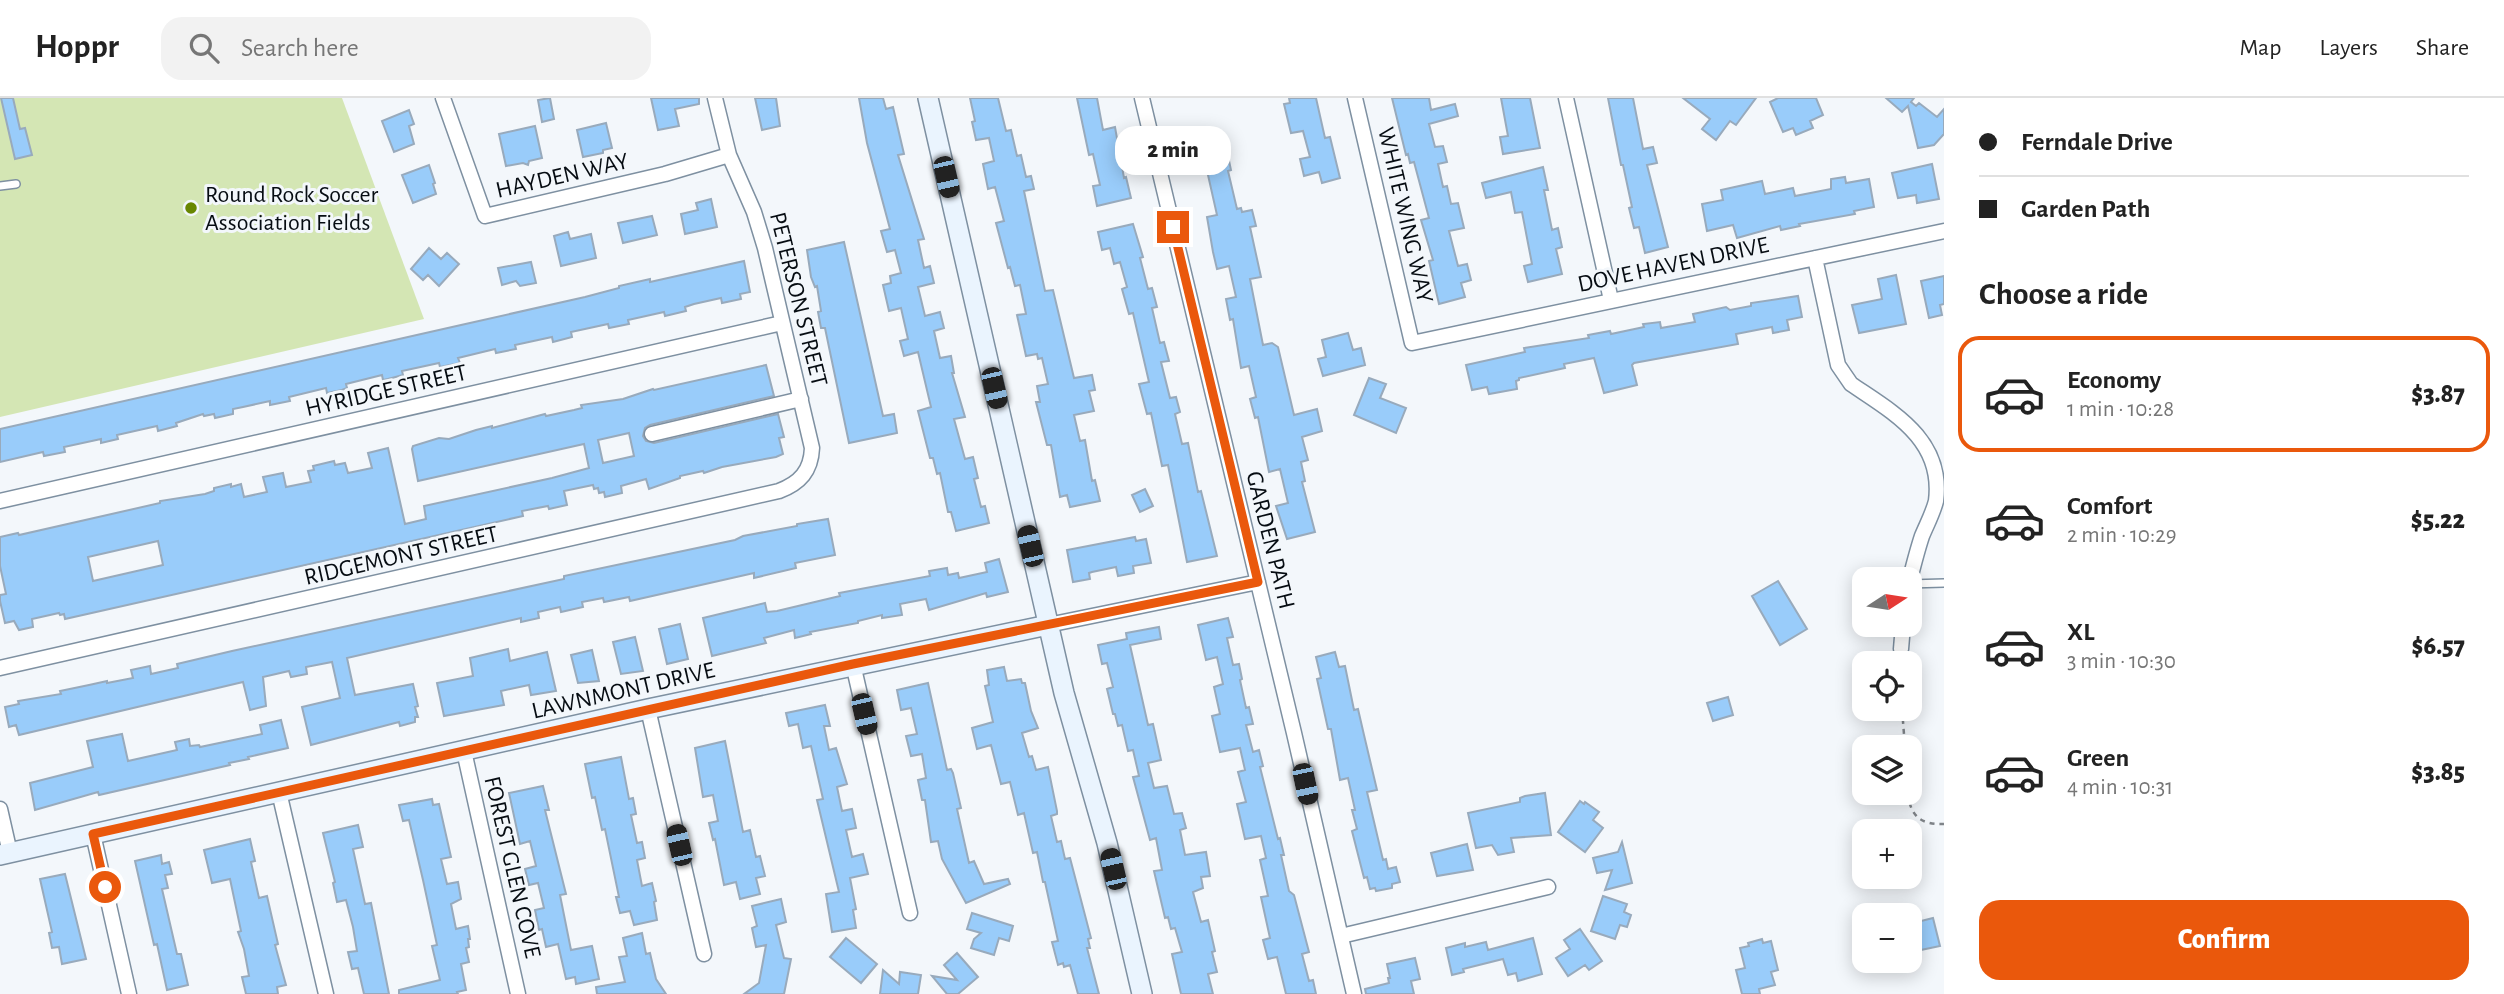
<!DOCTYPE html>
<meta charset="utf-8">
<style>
body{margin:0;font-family:"Alegreya Sans",sans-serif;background:#f2f2f2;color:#222;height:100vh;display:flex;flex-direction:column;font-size:26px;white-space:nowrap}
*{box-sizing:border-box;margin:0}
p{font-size:23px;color:#767676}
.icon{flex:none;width:38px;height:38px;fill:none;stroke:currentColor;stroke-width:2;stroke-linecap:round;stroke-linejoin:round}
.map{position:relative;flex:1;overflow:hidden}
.panel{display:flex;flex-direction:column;background:#fff;width:560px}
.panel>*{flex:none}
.top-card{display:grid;align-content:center;height:154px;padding:0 35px;background:#fff}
.needle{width:46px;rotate:78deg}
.fabs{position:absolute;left:1852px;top:469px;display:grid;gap:14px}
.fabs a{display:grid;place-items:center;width:70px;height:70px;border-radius:14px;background:#fff;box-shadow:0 4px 18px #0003;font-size:35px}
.end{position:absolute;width:32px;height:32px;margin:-16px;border:9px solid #ea580c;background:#fff;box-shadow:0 0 0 4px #fff}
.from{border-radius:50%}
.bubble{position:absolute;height:49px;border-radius:21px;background:#fff;box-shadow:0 4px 18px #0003;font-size:23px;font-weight:800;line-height:49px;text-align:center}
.car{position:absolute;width:21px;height:42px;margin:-21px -10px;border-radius:9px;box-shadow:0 0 5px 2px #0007;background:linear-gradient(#222 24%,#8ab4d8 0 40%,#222 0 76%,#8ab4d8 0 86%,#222 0)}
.top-card b{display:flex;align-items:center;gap:24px;height:66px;font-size:26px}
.top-card b+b{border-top:2px solid #e0e0e0}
.top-card i{width:18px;height:18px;background:#222}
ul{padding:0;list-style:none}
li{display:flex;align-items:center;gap:21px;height:116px;margin:0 14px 10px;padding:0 21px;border:4px solid transparent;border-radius:21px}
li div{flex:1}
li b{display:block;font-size:26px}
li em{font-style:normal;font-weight:800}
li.selected{border-color:#ea580c}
li>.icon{width:63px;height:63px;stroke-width:1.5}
h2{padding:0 35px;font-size:32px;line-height:84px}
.button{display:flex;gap:14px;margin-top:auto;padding:14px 35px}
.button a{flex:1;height:80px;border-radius:21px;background:#ea580c;color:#fff;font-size:28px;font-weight:800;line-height:80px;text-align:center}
header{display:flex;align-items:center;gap:42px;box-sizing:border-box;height:98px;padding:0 35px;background:#fff;border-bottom:2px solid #e0e0e0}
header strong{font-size:33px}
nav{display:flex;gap:38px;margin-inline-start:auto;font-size:24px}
.search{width:490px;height:63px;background:#f2f2f2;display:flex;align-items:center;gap:18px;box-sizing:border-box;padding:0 24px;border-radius:21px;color:#767676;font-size:26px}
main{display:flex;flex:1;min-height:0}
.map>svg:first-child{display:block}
.green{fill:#d4e6b4}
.building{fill:#99ccfa;stroke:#98aabc;stroke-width:2;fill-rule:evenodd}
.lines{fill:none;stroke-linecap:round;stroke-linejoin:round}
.lane-casing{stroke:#7e90a1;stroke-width:10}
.street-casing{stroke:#7e90a1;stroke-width:17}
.secondary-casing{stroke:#7e90a1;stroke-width:22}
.path{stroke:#7f8489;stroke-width:2.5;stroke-dasharray:5 5;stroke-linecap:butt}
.lane{stroke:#fff;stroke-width:7}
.street{stroke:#fff;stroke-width:14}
.secondary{stroke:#eaf4fe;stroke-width:19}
.route{stroke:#ea580c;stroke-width:9}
.poi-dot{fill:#688700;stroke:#f3f7fb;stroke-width:2.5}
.labels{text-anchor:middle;stroke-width:6;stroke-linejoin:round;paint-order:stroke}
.street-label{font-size:24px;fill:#060c12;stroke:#f3f7fb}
.poi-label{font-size:24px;fill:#060c12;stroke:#f3f7fb;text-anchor:start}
</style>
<header>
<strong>Hoppr</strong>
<div class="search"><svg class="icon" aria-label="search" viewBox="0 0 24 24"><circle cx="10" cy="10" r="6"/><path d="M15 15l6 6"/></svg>Search here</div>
<nav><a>Map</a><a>Layers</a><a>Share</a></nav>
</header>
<main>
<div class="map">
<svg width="1944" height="896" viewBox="0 0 1944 896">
<rect width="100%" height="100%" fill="#f3f7fb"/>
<path class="green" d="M0 0H342L424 221 0 319Z"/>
<path class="building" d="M1 0H13L20 31 25 30 32 57 15 61Z
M550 0 554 21 542 24 538 2Z
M651 0H699V6L675 11 679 28 658 32Z
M755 0H776L780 28 762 32Z
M859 0H883L886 11 893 9 904 56 898 57 924 141 918 142 924 170 930 168 934 185 918 189 925 218 940 214 944 230 934 233 940 260 951 258 954 275H952L965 319 954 321 965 361 973 359 978 380 974 381 981 409 985 408 989 425 956 433 951 414H948L940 375 937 376 933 360H930L918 313 931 309 918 254 904 258 900 243 908 241 901 210 889 213 883 187 891 185 890 178 901 175 895 152 887 154 881 133 890 131 867 45Z
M970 0H998L1006 33 1011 32 1017 58 1021 57 1026 79 1031 78 1034 91 1024 93 1045 193 1053 192 1074 280 1092 277 1095 292 1089 293 1094 313 1074 317 1080 343 1085 342 1092 383 1095 382 1100 403 1070 409 1067 397 1060 399 1051 347H1047L1036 304H1040L1037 288 1048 286 1042 260 1038 261 1037 256 1026 258 1017 217 1026 216 1020 187 1015 188 1010 169 1008 170 996 125 1004 123 995 89 988 91 983 66 994 63 989 40 976 42 972 24 975 23Z
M1077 0H1097L1103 32 1115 29 1124 80 1126 79 1131 100 1097 108 1093 88 1100 87 1093 56 1089 57Z
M1289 0H1316L1325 40 1330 39 1340 80 1322 85 1319 74 1304 78 1300 61 1310 59 1303 33 1291 35 1284 6 1290 5Z
M1392 0H1429L1431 12 1455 6 1458 18 1429 26 1435 49 1443 48 1447 64 1438 66 1443 89 1447 88 1451 106 1458 105 1464 130 1449 133 1458 168 1467 166 1471 182 1461 185 1465 199 1439 206 1429 163 1433 162 1421 122 1429 120 1414 64 1410 65 1408 56 1406 57Z
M1501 0H1530L1540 50 1503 56 1500 39 1508 38Z
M1608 0H1633L1643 51 1653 49 1657 65 1647 67 1668 149 1645 155 1639 129 1634 130 1629 110 1632 109 1623 67H1621Z
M1683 0H1756L1736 27 1730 23 1716 42 1702 31 1710 21Z
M1778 0H1816L1823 17 1810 23 1813 30 1796 37 1793 30 1783 34 1770 4Z
M1886 0H1914L1911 4 1916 8 1919 5 1937 19 1944 11V36L1934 47 1918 50 1908 8 1902 14Z
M409 12 414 26 409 28 414 46 394 54 382 23Z
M606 25 612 50 603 52V55L583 59 577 32Z
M535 28 542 60 529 63 528 67 523 65 506 68 499 36Z
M1221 38 1224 39 1231 72 1228 73 1237 111 1241 110 1242 114 1252 112 1256 128 1250 129 1261 179 1250 181 1263 247 1272 245 1278 249 1294 317 1317 311 1322 333 1302 339 1308 362 1301 364 1305 383 1302 384 1315 434 1287 441 1276 408 1288 405 1280 371 1269 374 1258 319 1255 320 1250 301 1256 299 1249 268 1241 270 1233 221 1230 222 1226 201 1236 199 1229 168 1217 171 1213 154 1207 119 1217 117 1208 77 1203 59 1192 61 1188 45Z
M1932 66 1939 101 1917 105 1916 97 1898 100 1892 75Z
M429 67 435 85 433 86 436 96 413 105 402 77Z
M1543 69 1548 92H1544L1552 132 1558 130 1562 149 1556 151 1562 176 1528 184 1524 168 1532 166 1522 114 1515 115 1511 94 1486 100 1482 85Z
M1845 79 1846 85 1869 81 1874 109 1854 113 1855 116 1799 126 1800 128 1781 132 1780 128 1737 140 1733 127 1707 133 1702 106 1723 102 1721 92 1762 83 1765 96 1793 90 1795 98 1831 91V81Z
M711 101 717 129 685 136 681 116 698 112 696 105Z
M652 118 657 137 623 145 618 125Z
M1133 126 1143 159 1140 160 1148 191 1152 190 1157 209 1152 210 1160 245 1164 244 1169 263 1161 264 1170 300 1176 299 1180 314 1175 316 1182 346 1188 345 1198 394 1201 393 1217 458 1187 464 1168 367 1162 368 1151 315 1147 316 1139 286 1149 284 1133 215 1129 216 1122 191 1127 189 1120 164 1114 166 1110 150 1102 152 1098 134Z
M568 134 570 141 591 136 596 160 561 168 554 138Z
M844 144 883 318 894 316 897 335 849 345 825 230H821L818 214 821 213 817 188 815 189 811 179 807 152Z
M429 150 441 161 447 155 459 166 439 188 428 177 423 182 411 171Z
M744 163 750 194 740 196 741 201 722 205 721 200 694 206 685 209 686 213 665 218 664 214 628 222 629 226 609 230 608 226 571 234 572 239 553 244 552 239 515 247 516 251 496 255 495 251 458 260 460 265 440 269 439 265 402 273 403 277 388 281 383 282 382 277 346 286 347 290 342 292 327 295 326 290 289 299 290 303 270 307V303L243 309 233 311V316L215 320 214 316 204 318 203 316 176 325 177 328 158 333 157 328 117 337 118 341 101 345V341L64 349 65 354 44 358 43 354 0 364V331L461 227 585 199 619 190V188L650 181V184Z
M531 164 536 185 520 188 516 183 502 187 498 170Z
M1896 177 1906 226 1859 235 1852 207 1882 201 1878 181Z
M1944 178V206L1940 207 1942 217 1929 220 1921 183Z
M1798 198 1802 219 1787 222 1789 232 1773 235 1772 229 1736 236 1738 246 1634 265 1632 267 1637 287 1604 295 1594 260 1564 266 1565 270 1519 280V282L1516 283 1517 291 1489 296 1487 289 1472 292 1466 267 1525 254 1524 250 1589 240 1588 237 1610 233 1611 236 1644 229 1643 226 1660 224 1661 230 1695 224 1693 216 1726 209 1730 212 1751 208V205Z
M1348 235 1353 252 1361 250 1365 267 1323 278 1318 261 1326 259 1322 242Z
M766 267 774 298 650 327 645 330 643 338 646 343 654 345 778 316 784 339 779 340 783 356 776 359 722 369 704 375 703 373 680 378V380L649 391 646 381 621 388 622 395 605 399 604 394 599 395 598 390 594 391 593 387 564 393 567 407 549 411 548 408 522 413 523 418 65 521 64 516 60 517 59 515 32 521 33 529 19 532 14 523 5 525 0 503V497L6 496 0 468V439L18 435 19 437 160 405V403L205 396 214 393V390L231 386V389L241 386 244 399 267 394 263 379 283 375 286 389 311 384 308 373 314 372 313 368 334 363 335 367 345 365 348 375 372 370 368 355 388 350 405 426 426 421 424 408 552 380 589 370 584 346 418 383 412 351 413 348 439 340 449 341 476 332 492 328V330L545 316 546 318 574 312 582 310 581 307 623 301 653 291 654 292ZM629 335 634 358 603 365 598 342ZM158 443 163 467 93 483 88 459Z
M1369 280 1386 286 1380 300 1406 310 1396 335 1354 317Z
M1145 391 1153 408 1140 414 1132 397Z
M828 421 835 457 795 465 796 470 754 480V475L630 503 629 499 604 504 603 500 582 504 583 509 561 514 560 509 538 514 539 520 521 524V520L347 560 355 597 413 586 418 608 415 609 418 619H415V624L400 628 399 624 311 647 302 609 340 600 332 564 306 569 307 576 291 579 289 573 263 579 266 608 250 612 243 584 19 637 16 627 9 629 5 609 19 606 18 603 61 596 60 593 89 587 107 583V585L133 580 131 572 150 568 151 576 178 570 177 566 232 553 564 481V478L735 442 743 438 797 428V426Z
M1135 439 1136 443 1146 441 1151 465 1133 468 1134 475 1118 478 1116 469 1092 474 1089 475 1090 481 1073 484 1067 452Z
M999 461 1008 494 987 499 986 495 929 512 926 501 900 506 902 517 882 520V517L858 523V525L810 534 811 536 795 540 794 532 764 540 766 545 712 558 703 520 765 505 767 514 777 513 840 498 839 495 930 478 929 473 947 470 948 477 958 475 959 480 987 474 985 465Z
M1778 483 1807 531 1780 547 1752 498Z
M1228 520 1233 539 1227 540 1233 567 1239 566 1242 581 1240 582 1246 610 1249 609 1253 626 1246 627 1253 654 1259 652 1263 668 1260 669 1278 741 1280 740 1284 757H1281L1289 793 1294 797 1309 854 1302 856 1309 883 1313 882 1316 896H1286L1277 859 1268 861 1263 842 1270 840 1261 799 1268 798 1260 762 1266 760 1261 738 1245 741 1237 706 1246 704 1238 674 1245 672 1240 650 1220 654 1212 618 1220 616 1214 589 1223 586 1217 559 1206 562 1198 527Z
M680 526 688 561 667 566 659 531Z
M1159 529 1161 541 1130 547 1148 627 1153 626 1161 662 1148 665 1154 690 1167 688 1174 716 1182 715 1186 730 1180 732 1185 757 1206 754 1210 778 1201 779 1203 790 1193 794 1201 824 1208 822 1215 853 1212 854 1217 874 1208 876 1213 896H1181L1172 856 1182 854 1175 830 1171 831 1168 819 1165 820 1154 773 1162 772 1156 740 1150 742 1133 679 1139 678 1133 652 1128 653 1122 627 1118 628 1115 616H1113L1107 591 1113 589 1107 565 1102 566 1098 547 1127 541 1126 535Z
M635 539 643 573 621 576 613 544Z
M508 551 510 563 547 554 556 593 531 597 529 587 501 593 504 607 444 618 437 585 473 578 470 560Z
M592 552 599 583 578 585 571 557Z
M1335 554 1339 569 1345 568 1354 612 1358 611 1364 637 1377 692 1367 694 1383 762 1386 761 1388 771 1396 769 1400 784 1392 786V790L1376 793 1375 790 1370 791 1367 779 1364 780 1352 733 1357 731 1352 712H1355L1348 680 1340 682 1331 631H1328L1317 581 1321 580 1316 559Z
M1004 569 1007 583 1021 581 1022 585H1025L1031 613 1038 630 1022 635 1029 659 1032 658 1036 672 1048 669 1057 713V716L1051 718 1057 744 1061 743 1065 761 1070 760 1091 840 1088 841 1090 850H1087L1099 896H1078L1070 867 1064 869 1063 865 1058 867 1052 844 1058 843 1045 784H1043L1037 754 1033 755 1024 715 1018 717 1010 684 1001 686 991 647 977 651 972 630 993 624 985 588 989 587 987 572Z
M928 585 947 672 951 671 953 675 961 710 957 711 969 765 974 763 984 786 1008 781 1010 786 966 805 942 761 938 743 931 744 925 702H922L918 682 926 680 922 656 911 658 906 638 917 636 911 610 901 612 897 592Z
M1728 599 1733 617 1713 623 1707 605Z
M825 607 830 628H824L829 652 836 650 847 686 837 689 842 713 852 711 856 730 846 732 852 759 863 756 868 776 850 780 856 811 853 812 856 830 832 834 826 796 839 794 817 702 823 701 811 648 803 650 798 626 789 628 786 615Z
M281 622 288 650 248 659 249 661 229 665 230 667 99 697 98 694 35 712 30 685 93 669 87 643 122 636 128 663 177 652 175 644 189 641 190 648 199 647 200 649 262 636 260 627Z
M725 643 743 734 750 732 756 759 760 758 765 778 756 780 760 796 740 801 736 784 724 787 715 741 713 742 709 725 718 723 713 697 703 699 695 650Z
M621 659 629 701 633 700 636 716 631 717 637 745 642 744 645 760 637 762 642 788 652 785 656 803 654 804 657 822 634 827 630 813 620 815 616 799H619L605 731 602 732 595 699 592 700 585 666Z
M543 688 549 712H545L566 796 560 797 571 852 592 848 599 881 576 886 575 879 566 881 558 846 546 849 542 831 539 832 535 812 544 810 538 785 529 787 525 771 536 768 530 743 520 746 509 695Z
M1545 695 1551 737 1511 740 1514 754 1498 757 1492 747 1476 750 1468 715 1520 704V700L1525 698Z
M432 701 433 707 439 706 451 759 441 761 447 786 458 784 461 801 451 806 456 831 468 828 470 841H468L469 849 466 850 469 864 461 866 466 892 457 894 458 896H399V892L440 882 432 848 437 847 423 782 409 722 403 723 399 707Z
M1580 703 1584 706 1585 704 1599 714 1593 722 1603 730 1585 754 1558 734Z
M358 727 363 749 353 751 365 806 371 805 389 896H364L358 870 352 871 348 854 357 853 353 829 346 802 337 804 333 785 335 784 323 735Z
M250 741 255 763 251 764 259 800 267 798 278 846 275 847 286 887 277 889 278 896H246L242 879 249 878 244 851 238 834 241 833 230 781 212 785 204 752Z
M1622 744 1632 785 1605 792 1612 772 1597 775 1593 760 1618 754Z
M1467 746 1473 772 1437 778 1431 755Z
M161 757 162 766 169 764 172 776 165 777 168 790 162 791 177 856H181L188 887 167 892 157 846 154 847 135 763Z
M65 776 86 861 62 866 59 849 52 850 49 835 52 834 40 781Z
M1603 798 1627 806 1624 814 1631 817 1627 829 1620 827 1615 841 1591 833Z
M781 801 786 824 776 827 784 860 791 861 784 896H744L759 885 766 847 756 849 752 830 757 828 752 808Z
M972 815 1013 828 1009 843 999 840 994 857 971 850 974 841 981 835 967 831Z
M1933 820 1940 848 1916 853 1915 850 1909 852V826Z
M1580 831 1602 863 1589 872 1585 867 1568 878 1556 860 1570 851 1564 842Z
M642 835 646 856 650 855 656 881 666 896H597L596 889 625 884 619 859 627 858 623 840Z
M846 840 877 866 861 885 830 859Z
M1533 840 1542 876 1518 883 1516 875 1508 877 1503 861 1463 871 1464 874 1452 877 1446 850 1465 845V849L1486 844 1488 852Z
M1762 841 1763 845 1771 843 1778 872 1771 874 1775 887 1759 891 1760 896H1742L1736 872 1745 870 1740 850 1749 848 1748 845Z
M957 855 978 879 958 896H947L932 878 957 882 944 867Z
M1415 860 1420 881 1411 883 1414 896H1366L1365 891 1389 885 1388 880H1390L1387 866Z
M883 872 899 886 900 874 921 877 918 896H880Z"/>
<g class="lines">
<g class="lane-casing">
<path id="lane" d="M0 88 16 86
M1909 486 1944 485"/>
</g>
<g class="street-casing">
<path id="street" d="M443 0 485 118 665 76 729 57
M1142 0 1294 635 1354 896
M1355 0 1412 245 1944 133
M1566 0 1611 202
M1815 160 1838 267 1851 286C1892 314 1944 341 1936 403 1933 415 1927 426 1922 438 1917 453 1913 469 1909 485
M652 336 801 301
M0 403 782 225
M1048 527 1258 484
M1901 551 1903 527
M853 566 910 815
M0 570 779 393C800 385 811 373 812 350L765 150 754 114 729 57 715 0
M648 611 704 856
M464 653 518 896
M279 694 326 896
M0 711 10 755
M93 736 129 896
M1341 838 1548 789"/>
</g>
<g class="secondary-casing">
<path id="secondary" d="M928 0 1064 595 1107 745 1142 896
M0 757 648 611 1048 527"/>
</g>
<path class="path" d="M1902 611 1905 649
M1908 695C1910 718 1921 727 1944 726"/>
<use href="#lane" class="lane"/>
<use href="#street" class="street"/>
<use href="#secondary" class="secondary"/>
</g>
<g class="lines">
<path class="route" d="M105 789 93 736 853 566 1258 484 1173 129"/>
</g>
<circle class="poi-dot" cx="191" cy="110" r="7"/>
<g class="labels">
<g class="street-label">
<text transform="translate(562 77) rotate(-13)" y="8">HAYDEN WAY</text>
<text transform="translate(1406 117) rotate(77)" y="8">WHITE WING WAY</text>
<text transform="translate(1673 166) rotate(-12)" y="8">DOVE HAVEN DRIVE</text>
<text transform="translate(799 201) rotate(76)" y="8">PETERSON STREET</text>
<text transform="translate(386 292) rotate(-13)" y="8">HYRIDGE STREET</text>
<text transform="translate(1271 442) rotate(76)" y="8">GARDEN PATH</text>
<text transform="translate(401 457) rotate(-13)" y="8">RIDGEMONT STREET</text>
<text transform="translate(623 592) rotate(-13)" y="8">LAWNMONT DRIVE</text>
<text transform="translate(513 769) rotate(77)" y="8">FOREST GLEN COVE</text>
</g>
<g class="poi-label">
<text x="205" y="104">Round Rock Soccer<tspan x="205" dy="28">Association Fields</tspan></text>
</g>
</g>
</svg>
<div class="fabs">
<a><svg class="needle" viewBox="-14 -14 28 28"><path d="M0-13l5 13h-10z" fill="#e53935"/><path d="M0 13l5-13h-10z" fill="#767676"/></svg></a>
<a><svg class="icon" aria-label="locate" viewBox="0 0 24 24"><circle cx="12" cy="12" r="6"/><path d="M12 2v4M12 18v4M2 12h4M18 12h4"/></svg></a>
<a><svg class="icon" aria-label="layers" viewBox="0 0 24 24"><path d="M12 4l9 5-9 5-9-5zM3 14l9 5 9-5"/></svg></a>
<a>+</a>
<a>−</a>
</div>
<i class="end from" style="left:105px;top:789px"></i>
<i class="end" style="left:1173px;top:129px"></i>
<div class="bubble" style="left:1115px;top:28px;width:116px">2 min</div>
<i class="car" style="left:946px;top:79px;rotate:167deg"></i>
<i class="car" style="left:994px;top:290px;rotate:167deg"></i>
<i class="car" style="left:1030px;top:448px;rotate:347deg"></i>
<i class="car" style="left:864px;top:616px;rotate:167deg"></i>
<i class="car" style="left:1305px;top:686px;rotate:168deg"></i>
<i class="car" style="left:679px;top:747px;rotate:347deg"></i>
<i class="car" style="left:1113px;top:771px;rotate:347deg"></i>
</div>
<section class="panel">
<div class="top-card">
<b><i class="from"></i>Ferndale Drive</b>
<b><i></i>Garden Path</b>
</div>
<h2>Choose a ride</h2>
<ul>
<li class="selected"><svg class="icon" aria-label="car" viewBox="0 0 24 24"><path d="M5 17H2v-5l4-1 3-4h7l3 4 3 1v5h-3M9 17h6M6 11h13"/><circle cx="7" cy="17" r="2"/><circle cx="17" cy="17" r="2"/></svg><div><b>Economy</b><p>1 min · 10:28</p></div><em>$3.87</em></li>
<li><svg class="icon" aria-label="car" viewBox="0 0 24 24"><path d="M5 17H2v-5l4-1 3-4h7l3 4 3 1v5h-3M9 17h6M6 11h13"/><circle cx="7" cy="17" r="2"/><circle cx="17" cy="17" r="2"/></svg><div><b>Comfort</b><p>2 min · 10:29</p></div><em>$5.22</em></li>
<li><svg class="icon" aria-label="car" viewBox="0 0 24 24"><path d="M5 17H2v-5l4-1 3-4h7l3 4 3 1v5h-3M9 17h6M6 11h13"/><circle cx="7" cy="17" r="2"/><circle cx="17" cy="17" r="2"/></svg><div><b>XL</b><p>3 min · 10:30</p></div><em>$6.57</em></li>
<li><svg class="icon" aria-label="car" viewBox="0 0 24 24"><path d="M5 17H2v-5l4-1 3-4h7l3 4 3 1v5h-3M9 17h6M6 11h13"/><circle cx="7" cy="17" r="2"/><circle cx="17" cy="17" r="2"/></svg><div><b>Green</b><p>4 min · 10:31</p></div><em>$3.85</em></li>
</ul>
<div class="button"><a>Confirm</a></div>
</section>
</main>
